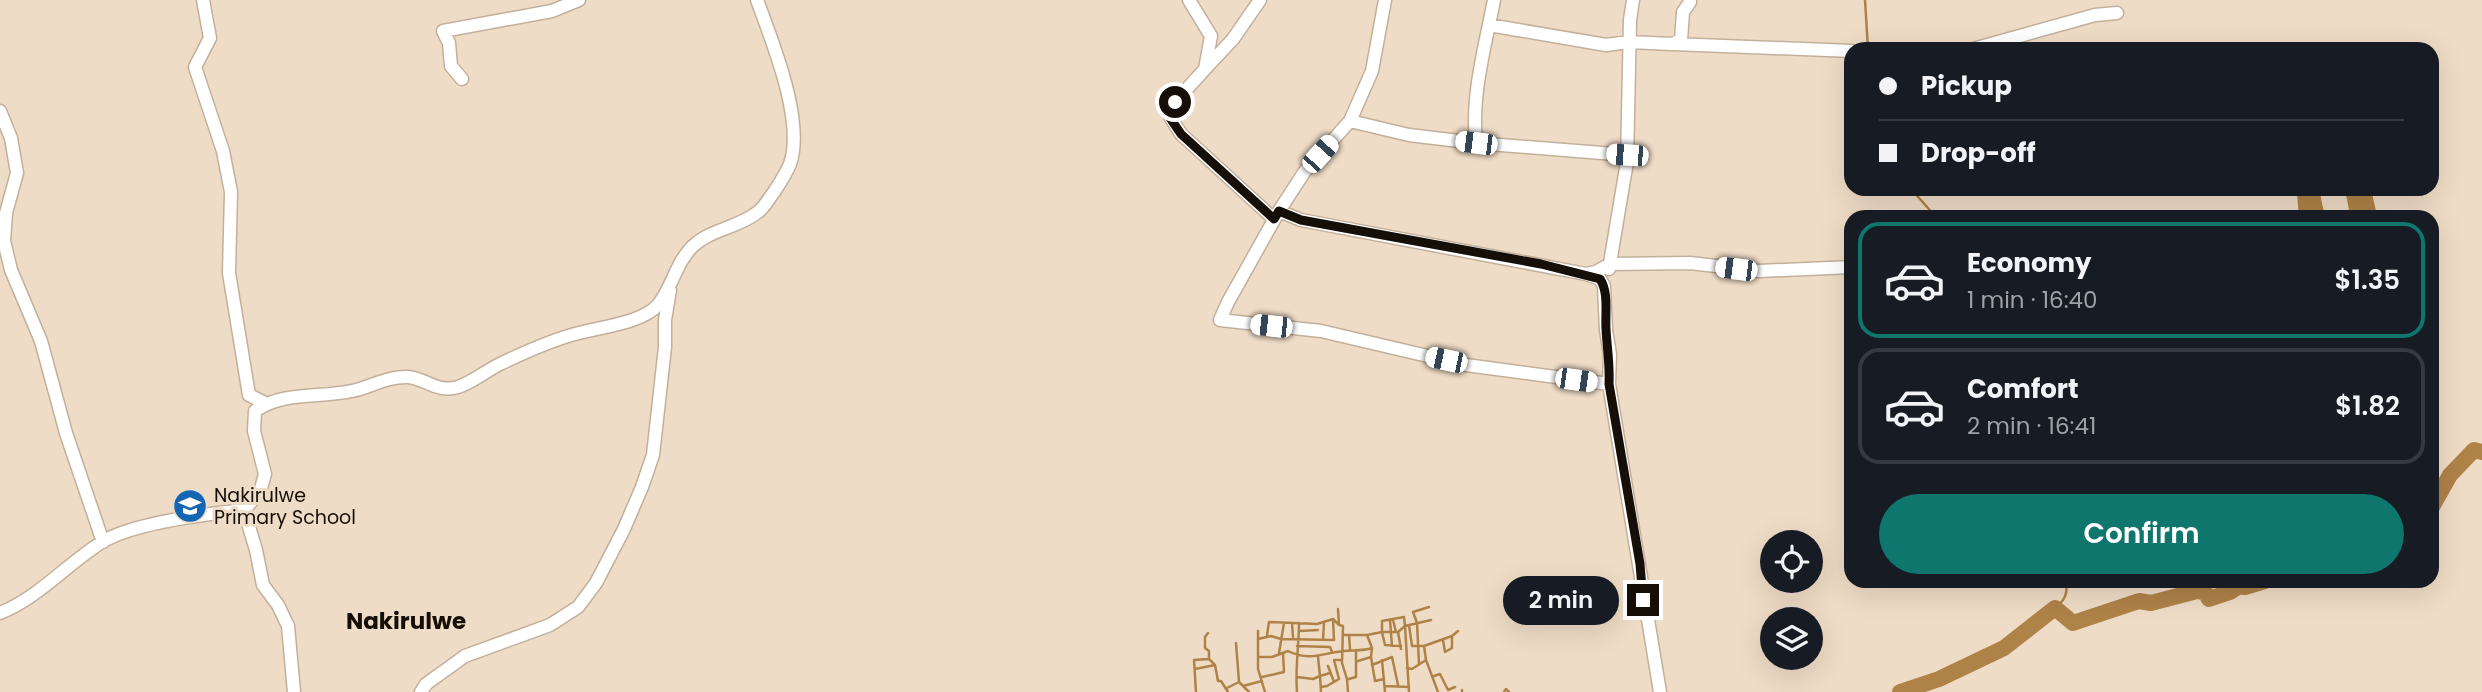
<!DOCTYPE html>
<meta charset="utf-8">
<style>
body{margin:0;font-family:Poppins,sans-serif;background:#20242c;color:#f1f3f6;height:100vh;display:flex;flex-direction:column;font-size:26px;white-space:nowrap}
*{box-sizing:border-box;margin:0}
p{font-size:23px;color:#9ea1a6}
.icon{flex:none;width:38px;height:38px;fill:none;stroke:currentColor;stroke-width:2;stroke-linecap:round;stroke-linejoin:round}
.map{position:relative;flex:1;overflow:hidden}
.panel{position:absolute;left:1844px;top:210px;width:595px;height:378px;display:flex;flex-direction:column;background:#171b24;border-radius:21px;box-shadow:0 7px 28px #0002}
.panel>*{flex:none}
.top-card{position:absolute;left:1844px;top:42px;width:595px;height:154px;border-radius:21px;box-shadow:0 7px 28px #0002;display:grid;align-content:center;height:154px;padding:0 35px;background:#171b24}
.buttons{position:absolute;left:1760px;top:530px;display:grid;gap:14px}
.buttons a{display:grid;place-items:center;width:63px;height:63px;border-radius:50%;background:#171b24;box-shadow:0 7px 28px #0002;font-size:35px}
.end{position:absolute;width:32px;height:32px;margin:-16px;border:9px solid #160f08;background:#fff;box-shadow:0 0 0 4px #fff}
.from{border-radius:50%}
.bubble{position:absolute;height:49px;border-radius:24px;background:#171b24;box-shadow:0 7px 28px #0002;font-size:23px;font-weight:600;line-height:49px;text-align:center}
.car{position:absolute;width:21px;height:42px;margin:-21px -10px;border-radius:9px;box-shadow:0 0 5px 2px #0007;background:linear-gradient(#fff 24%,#345 0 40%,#fff 0 76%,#345 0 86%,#fff 0)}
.top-card b{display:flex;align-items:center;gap:24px;height:66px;font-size:26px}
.top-card b+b{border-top:2px solid #363941}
.top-card i{width:18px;height:18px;background:#f1f3f6}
ul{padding:12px 0 0;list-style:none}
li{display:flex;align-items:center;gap:21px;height:116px;margin:0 14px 10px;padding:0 21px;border:4px solid #363941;border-radius:21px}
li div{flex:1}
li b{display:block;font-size:26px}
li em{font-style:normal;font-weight:600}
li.current{border-color:#0f766e}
li>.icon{width:63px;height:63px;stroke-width:1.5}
.button{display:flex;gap:14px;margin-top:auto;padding:14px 35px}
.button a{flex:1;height:80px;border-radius:42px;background:#0f766e;color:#fff;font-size:28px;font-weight:600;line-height:80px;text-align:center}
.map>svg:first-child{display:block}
.water{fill:#af8248}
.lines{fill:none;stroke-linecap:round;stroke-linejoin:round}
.stream{stroke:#af8248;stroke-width:2.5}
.river{stroke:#af8248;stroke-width:16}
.minor-casing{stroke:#c2b09b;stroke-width:15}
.minor{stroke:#fff;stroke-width:12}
.route{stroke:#160f08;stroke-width:9}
.labels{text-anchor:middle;stroke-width:6;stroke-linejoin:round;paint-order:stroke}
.poi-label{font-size:19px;fill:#160f08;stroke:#efdcc6;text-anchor:start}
.quarter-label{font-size:23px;font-weight:bold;fill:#160f08;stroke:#efdcc6}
</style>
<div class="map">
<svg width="2482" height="692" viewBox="0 0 2482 692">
<rect width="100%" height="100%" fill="#efdcc6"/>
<path class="water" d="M2311 189H2319L2325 217H2299L2297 194Z
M2345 189H2371L2376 211 2350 215Z"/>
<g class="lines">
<path class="stream" d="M1865 0 1868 49
M1911 189 1936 217
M2055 608C2065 600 2068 594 2066 581
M1338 609 1339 625 1343 626 1342 663 1347 679 1348 692
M1390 620 1392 646
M1393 620 1396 632
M1292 623 1293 637
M1405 626 1409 692
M1258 631V669L1265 692
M1300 631 1318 630
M1398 632 1401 649
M1267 635 1269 622 1317 624 1333 619 1339 625
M1344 635H1367L1372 648 1371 657 1358 661
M1349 635 1350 649
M1367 635 1382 632V621L1404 617 1405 626 1431 620
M1258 639 1271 636 1281 639 1334 640 1333 619
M1323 640 1324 622
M1443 640 1445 652 1452 648V636
M1236 643 1239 682 1249 692
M1297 646 1330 647 1332 652
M1401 646 1385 645 1382 632H1398L1405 626
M1424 646 1452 636 1458 631
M1279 653 1284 623
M1258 657H1272L1288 651C1310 662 1322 653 1344 651 1354 650 1363 651 1372 648
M1371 657 1375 681 1384 679
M1209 659 1215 665 1218 681H1221L1228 692
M1382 660 1385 692
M1426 660 1438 692
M1419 664 1417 623 1413 612 1429 607
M1372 665 1392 657 1398 685
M1328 666 1334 682
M1407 668 1412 669 1426 660 1424 646H1412L1409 625
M1195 669 1215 665
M1434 676 1440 674 1448 690 1455 687
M1262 677 1284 672 1283 653
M1297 677 1313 679 1320 676 1318 657
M1349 679 1356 677V650
M1243 686 1262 681
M1385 686 1409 687
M1321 687 1327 686 1339 679 1334 660H1342
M1227 688 1239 682
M1462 690V692
M1196 692 1194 660 1209 659V651L1205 648V637L1208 633
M1297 692C1295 668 1299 646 1299 623
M1321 692 1320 676 1330 673
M1504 692 1506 689 1509 692"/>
<path class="river" d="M2432 507 2450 475 2474 450 2482 452
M1900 692 1939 679 2004 648 2055 608 2073 623 2139 601 2151 603 2197 591 2205 592 2209 599 2230 592 2239 586 2245 587 2265 581"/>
<g class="minor-casing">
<path id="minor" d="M203 0 210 38 195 67 223 151 231 192 229 273 249 395 265 403
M1189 0 1211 36 1205 69 1175 102 1169 115 1181 134 1274 219
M1489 25 1606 45 1629 42 1672 44 1681 40 1683 12 1690 2
M1673 44 1852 51
M1973 49 2095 15 2117 13
M1205 69 1233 39 1260 0
M462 79 451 66 449 43 443 31 552 11 579 0
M0 111 11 138 17 173 6 213 4 241 11 270 41 341 66 433 103 542
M1350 121 1409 135 1476 143C1471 95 1485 47 1494 0
M1476 143 1627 155
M1279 211 1305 171 1350 121 1372 71 1385 0
M1609 269 1627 162 1630 20 1633 0
M1586 274 1600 279 1604 286 1606 330 1610 354 1609 384 1660 692
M1609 384 1466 365 1321 331 1220 320 1228 302 1279 211 1301 220 1586 274 1596 272 1610 264 1690 263 1759 271 1852 267
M244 510 256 550 263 585 278 605 288 626 294 692
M0 613C38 598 67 564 102 542 133 523 206 514 244 510L260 492 265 474 254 431 255 411C282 391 320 398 352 391 371 387 388 376 408 377 427 379 437 393 458 387 473 382 486 371 500 364 523 353 554 339 579 333 601 327 642 323 658 305 672 288 676 262 693 246 711 229 738 228 758 212 765 207 769 198 774 192 780 183 786 174 790 164 805 121 772 41 757 0
M421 692 426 684 465 656 550 625 578 607 596 583 624 529 642 487 653 455 665 347V320L670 290"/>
</g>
<use href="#minor" class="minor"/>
</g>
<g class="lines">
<path class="route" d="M1175 102 1168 115 1181 134 1274 219 1279 211 1301 220 1541 264 1600 279C1609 293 1605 312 1606 329 1607 348 1610 364 1609 384L1640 564 1643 600"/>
</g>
<defs>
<g id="school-disc" transform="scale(1.75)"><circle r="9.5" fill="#1466b4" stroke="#efdcc6"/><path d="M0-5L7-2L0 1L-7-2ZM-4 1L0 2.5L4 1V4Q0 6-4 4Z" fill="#fff"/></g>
</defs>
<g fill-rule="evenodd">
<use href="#school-disc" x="190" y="506"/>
</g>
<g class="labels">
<g class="poi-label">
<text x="214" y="502">Nakirulwe<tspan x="214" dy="22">Primary School</tspan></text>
</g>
<g class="quarter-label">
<text x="406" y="629">Nakirulwe</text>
</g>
</g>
</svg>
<div class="buttons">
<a><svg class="icon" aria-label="locate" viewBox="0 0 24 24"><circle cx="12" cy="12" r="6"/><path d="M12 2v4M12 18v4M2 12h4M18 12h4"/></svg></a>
<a><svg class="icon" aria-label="layers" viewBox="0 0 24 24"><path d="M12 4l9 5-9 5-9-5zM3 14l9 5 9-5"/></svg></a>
</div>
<i class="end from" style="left:1175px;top:102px"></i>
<i class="end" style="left:1643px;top:600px"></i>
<div class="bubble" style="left:1503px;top:576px;width:116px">2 min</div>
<i class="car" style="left:1476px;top:143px;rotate:277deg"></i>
<i class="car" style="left:1320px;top:154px;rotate:42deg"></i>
<i class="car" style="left:1627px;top:155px;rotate:274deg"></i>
<i class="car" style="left:1736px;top:269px;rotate:277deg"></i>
<i class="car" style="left:1271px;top:326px;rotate:276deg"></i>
<i class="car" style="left:1446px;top:360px;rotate:282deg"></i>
<i class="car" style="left:1576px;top:380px;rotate:98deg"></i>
<div class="top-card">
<b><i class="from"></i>Pickup</b>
<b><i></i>Drop-off</b>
</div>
<section class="panel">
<ul>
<li class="current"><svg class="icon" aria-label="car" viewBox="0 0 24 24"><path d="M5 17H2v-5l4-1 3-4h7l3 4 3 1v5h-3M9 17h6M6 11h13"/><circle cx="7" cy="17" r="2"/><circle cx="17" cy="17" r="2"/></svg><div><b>Economy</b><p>1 min · 16:40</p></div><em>$1.35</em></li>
<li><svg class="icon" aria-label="car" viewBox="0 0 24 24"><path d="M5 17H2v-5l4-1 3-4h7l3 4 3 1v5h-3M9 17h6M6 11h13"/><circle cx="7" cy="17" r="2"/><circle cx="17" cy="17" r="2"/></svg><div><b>Comfort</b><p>2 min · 16:41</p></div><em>$1.82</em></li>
</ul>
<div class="button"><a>Confirm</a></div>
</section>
</div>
